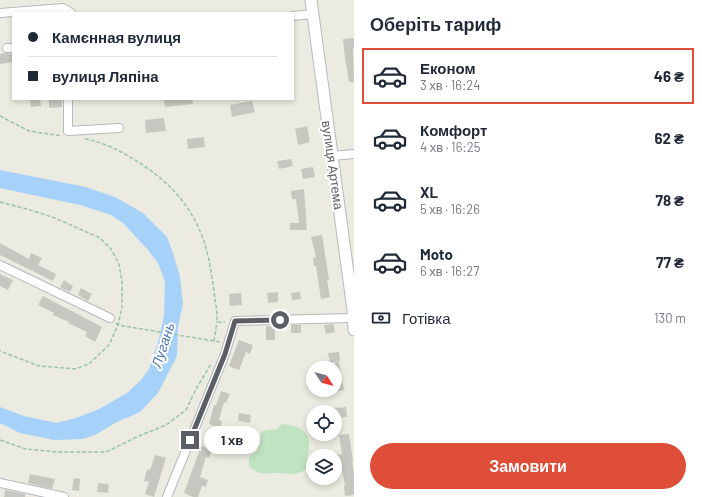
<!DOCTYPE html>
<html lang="uk">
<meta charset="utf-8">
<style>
body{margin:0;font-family:Barlow,sans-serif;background:#f2f2f3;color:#1f2937;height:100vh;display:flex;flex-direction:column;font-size:15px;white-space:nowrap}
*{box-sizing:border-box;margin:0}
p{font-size:13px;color:#747a83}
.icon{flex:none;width:22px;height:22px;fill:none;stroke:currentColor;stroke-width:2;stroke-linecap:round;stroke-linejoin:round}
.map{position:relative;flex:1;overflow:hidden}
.panel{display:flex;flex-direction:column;background:#fff;width:348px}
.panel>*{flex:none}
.banner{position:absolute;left:12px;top:12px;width:282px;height:88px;border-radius:0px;box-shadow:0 2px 6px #0003;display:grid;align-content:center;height:88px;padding:0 16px;background:#fff}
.needle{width:26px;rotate:126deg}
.tools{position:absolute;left:306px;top:361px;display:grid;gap:8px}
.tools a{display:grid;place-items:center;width:36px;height:36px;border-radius:50%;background:#fff;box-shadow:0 2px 6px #0003;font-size:20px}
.end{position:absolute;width:18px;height:18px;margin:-9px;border:5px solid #5b5e62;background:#fff;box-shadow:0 0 0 2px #fff}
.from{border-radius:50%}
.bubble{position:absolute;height:28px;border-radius:14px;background:#fff;box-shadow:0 2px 6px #0003;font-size:13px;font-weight:700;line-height:28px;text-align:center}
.banner b{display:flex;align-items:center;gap:14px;height:38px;font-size:15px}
.banner b+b{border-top:1px solid #e0e1e3}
.banner i{width:10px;height:10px;background:#1f2937}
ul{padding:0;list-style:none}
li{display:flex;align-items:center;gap:12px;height:56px;margin:0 8px 6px;padding:0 8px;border:2px solid transparent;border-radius:0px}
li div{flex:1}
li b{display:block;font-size:15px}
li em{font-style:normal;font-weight:700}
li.selected{border-color:#dd4d38}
li>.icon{width:36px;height:36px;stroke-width:1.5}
h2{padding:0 16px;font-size:18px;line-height:48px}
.pay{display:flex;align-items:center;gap:10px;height:44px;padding:0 16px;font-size:15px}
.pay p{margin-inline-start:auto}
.action{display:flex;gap:8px;margin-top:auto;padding:8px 16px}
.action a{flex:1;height:46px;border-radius:24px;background:#dd4d38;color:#fff;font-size:16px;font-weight:700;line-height:46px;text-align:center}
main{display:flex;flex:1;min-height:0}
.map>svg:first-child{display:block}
.green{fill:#c0e3c2}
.water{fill:#a6d1f9}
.building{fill:#c8c6c0}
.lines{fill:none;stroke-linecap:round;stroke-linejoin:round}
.street-casing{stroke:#b5b8bc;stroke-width:10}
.secondary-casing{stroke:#b6b9be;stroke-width:13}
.path{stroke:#9ac3a8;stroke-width:1.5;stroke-dasharray:4 2;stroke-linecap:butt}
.street{stroke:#fff;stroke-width:8}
.secondary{stroke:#fff;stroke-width:11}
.route{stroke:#5b5e62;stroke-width:5}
.labels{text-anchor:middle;stroke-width:4;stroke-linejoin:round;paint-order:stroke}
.street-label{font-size:13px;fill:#5b5e62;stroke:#fff}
.water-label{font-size:14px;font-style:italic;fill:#4876b2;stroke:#fff}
</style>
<main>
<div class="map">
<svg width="354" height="497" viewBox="0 0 354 497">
<rect width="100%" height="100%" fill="#ecebe2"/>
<path class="green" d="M282 424C297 425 310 430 309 447 309 455 306 461 306 469 294 478 288 472 275 473 262 473 260 476 249 466V457L257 451 260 436 262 431 277 429Z"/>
<path class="water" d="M0 170 86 187 115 197 143 213 167 237 173 253 180 277 183 304 178 327 177 356 158 393 140 412 115 423 97 434 83 439 54 440 20 433 0 423V407L24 416 56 423 76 418 99 409 127 393 141 380 149 369 158 343 164 316 165 281 158 263 148 250 123 223 111 215 80 205 0 188Z"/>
<path class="building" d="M354 38V48H353L354 82H349L345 58 343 39Z
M5 53 13 54V62L0 64V54Z
M30 99H40L41 106 31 107Z
M62 99V107L49 108V100Z
M164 99H192L193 104 165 107Z
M252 101 255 112 232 117 230 105Z
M164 118 166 131 146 133 145 120Z
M307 126 310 142 298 145 295 129Z
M204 137 205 147 188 149 187 139Z
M291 159 293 166 279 169 277 161Z
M313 167 315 177 303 179 301 169Z
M304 189 307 230H290V223H299L296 199H292L291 191Z
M322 235 329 280H327L330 297 321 299 316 266H314L313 258 316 257 311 237Z
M0 243 29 259 31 253 42 258 38 265 56 274 53 281 0 255Z
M0 274 13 280 8 290 0 286Z
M64 280 73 286 70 292 60 287Z
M81 288 92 294 88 301 78 295Z
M278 292V302L268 303 267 293Z
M300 292 301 299 292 300 291 293Z
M241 293 242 305 230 306 229 294Z
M43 296 102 327 95 342 85 336 87 332 68 323 69 322 53 315 54 313 38 305Z
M333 324 335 332 326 334 324 325Z
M291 325H301V333H291Z
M266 326H275V340H266Z
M239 340 253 345 250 354 246 352 239 370 229 366Z
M339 352 340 361 330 363 328 353Z
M335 362H339L344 390 335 392Z
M221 391 230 394 226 403 224 402 219 420 222 421 220 428 209 424 214 405H216Z
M346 407 347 417 336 418 334 408Z
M239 413 251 415 250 423 238 421Z
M349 434 353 461H352L354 475V495L345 496 344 486H345L341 463H336L335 455 342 454 339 435Z
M238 440 249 441 248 449 237 448Z
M201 446 212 449 209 458 206 457 200 477 208 480 206 487 202 486 198 497H193L184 493Z
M155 455 166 458 154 497 145 494 149 482 144 481 147 469 150 470Z
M30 474 55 479 52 489 28 483Z
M74 478 80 479 79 491 72 490Z
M98 483 109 484 108 493 97 492Z
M5 490 25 494V497H4Z"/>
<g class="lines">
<g class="street-casing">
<path id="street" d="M0 13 63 8 71 13
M293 16 313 14
M7 48H13
M68 99V131L119 128
M332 156 354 154
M0 265 110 318
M0 483 64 497
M167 497 225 354 235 321 352 318"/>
</g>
<g class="secondary-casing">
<path id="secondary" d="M311 0 353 310 354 330"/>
</g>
<path class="path" d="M0 116 29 131 62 136
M85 139C104 142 123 152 138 162 173 184 197 212 207 252 212 272 214 293 217 313V322H225
M0 202 27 209 55 218 100 238 111 249 119 264 122 281V307L118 325 109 345 89 364 75 369 39 366 0 351
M116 323 118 325 220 342
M214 341 217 322
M0 440 26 449 57 452H106L141 435 166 425 186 410 196 389 211 364"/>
<use href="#street" class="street"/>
<use href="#secondary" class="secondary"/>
</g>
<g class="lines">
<path class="route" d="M190 440 225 354 235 321 280 320"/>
</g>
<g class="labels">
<g class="street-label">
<text transform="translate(333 165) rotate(82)" y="5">вулиця Артема</text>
</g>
<g class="water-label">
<text transform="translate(163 345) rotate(-72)" y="5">Лугань</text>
</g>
</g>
</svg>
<div class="tools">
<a><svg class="needle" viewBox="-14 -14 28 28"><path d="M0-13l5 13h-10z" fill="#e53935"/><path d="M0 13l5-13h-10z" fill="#747a83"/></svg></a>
<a><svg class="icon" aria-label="locate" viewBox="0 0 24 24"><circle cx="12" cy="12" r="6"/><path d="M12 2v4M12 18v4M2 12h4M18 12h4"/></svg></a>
<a><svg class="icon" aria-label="layers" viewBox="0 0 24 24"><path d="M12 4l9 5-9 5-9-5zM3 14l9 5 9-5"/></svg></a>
</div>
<i class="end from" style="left:280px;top:320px"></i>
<i class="end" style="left:190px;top:440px"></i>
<div class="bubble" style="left:204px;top:426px;width:56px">1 хв</div>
<div class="banner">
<b><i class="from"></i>Камєнная вулиця</b>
<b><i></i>вулиця Ляпіна</b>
</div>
</div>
<section class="panel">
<h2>Оберіть тариф</h2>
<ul>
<li class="selected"><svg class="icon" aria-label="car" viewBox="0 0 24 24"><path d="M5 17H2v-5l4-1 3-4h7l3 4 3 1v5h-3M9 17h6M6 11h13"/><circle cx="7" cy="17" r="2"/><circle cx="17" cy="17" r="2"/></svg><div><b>Економ</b><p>3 хв · 16:24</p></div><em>46 ₴</em></li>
<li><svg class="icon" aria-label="car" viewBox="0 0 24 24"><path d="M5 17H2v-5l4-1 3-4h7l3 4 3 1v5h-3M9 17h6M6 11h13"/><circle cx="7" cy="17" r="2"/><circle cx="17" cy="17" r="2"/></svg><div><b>Комфорт</b><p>4 хв · 16:25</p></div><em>62 ₴</em></li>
<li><svg class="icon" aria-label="car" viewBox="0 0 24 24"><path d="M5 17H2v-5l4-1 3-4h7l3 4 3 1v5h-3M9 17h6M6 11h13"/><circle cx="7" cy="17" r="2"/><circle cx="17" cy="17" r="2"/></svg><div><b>XL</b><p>5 хв · 16:26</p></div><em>78 ₴</em></li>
<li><svg class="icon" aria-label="car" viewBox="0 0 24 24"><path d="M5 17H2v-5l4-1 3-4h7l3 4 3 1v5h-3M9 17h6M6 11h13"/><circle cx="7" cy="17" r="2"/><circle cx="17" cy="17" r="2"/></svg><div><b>Moto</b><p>6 хв · 16:27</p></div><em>77 ₴</em></li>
</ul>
<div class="pay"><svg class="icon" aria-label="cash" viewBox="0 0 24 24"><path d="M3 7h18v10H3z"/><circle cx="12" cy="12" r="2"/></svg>Готівка<p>130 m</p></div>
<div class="action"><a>Замовити</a></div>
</section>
</main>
